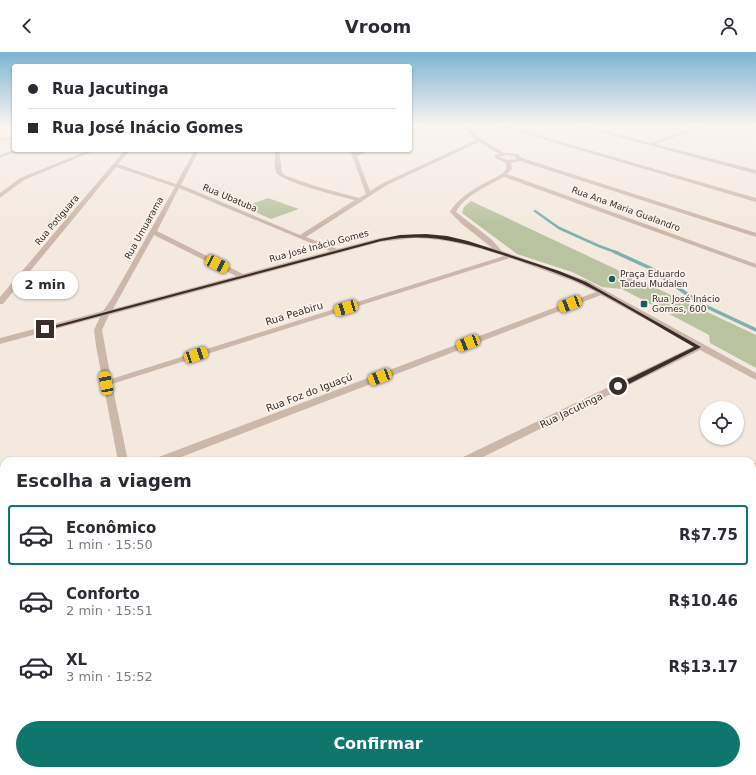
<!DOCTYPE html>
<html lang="pt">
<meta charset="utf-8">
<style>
body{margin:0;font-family:"DejaVu Sans",sans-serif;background:#f7f7f7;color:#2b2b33;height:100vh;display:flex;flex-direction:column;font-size:15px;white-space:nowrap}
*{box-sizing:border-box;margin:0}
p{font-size:13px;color:#7c7c81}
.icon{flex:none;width:22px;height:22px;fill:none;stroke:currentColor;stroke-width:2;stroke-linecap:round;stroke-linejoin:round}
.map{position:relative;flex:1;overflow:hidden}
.details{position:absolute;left:0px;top:405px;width:756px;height:318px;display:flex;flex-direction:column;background:#fff;border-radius:12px 12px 0 0;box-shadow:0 1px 3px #0004}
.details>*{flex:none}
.guide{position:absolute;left:12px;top:12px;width:400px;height:88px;border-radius:4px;box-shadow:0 1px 3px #0004;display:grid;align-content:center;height:88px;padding:0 16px;background:#fff}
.fabs{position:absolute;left:700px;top:349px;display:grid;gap:8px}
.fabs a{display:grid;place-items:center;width:44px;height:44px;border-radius:50%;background:#fff;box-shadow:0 1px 3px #0004;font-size:20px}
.end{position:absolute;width:18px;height:18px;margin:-9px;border:5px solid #392e2a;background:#fff;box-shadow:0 0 0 2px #fff}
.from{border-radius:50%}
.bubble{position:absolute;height:28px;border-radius:14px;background:#fff;box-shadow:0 1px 3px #0004;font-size:13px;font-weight:700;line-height:28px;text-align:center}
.car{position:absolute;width:12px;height:24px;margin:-12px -6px;border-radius:5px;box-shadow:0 0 3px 1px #0007;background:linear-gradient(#f5c518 24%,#345 0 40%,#f5c518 0 76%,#345 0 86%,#f5c518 0)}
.guide b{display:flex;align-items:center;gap:14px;height:38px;font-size:15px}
.guide b+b{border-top:1px solid #e1e1e2}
.guide i{width:10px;height:10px;background:#2b2b33}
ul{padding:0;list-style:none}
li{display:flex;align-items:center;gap:12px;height:60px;margin:0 8px 6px;padding:0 8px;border:2px solid transparent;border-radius:4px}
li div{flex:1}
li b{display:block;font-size:15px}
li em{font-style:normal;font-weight:700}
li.active{border-color:#0f766e}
li>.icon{width:36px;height:36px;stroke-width:1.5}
h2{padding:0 16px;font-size:18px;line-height:48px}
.primary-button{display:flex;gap:8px;margin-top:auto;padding:8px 16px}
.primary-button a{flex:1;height:46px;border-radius:24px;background:#0f766e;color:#fff;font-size:16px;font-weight:700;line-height:46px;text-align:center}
header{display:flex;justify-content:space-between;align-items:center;height:52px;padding:0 16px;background:#fff;font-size:18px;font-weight:700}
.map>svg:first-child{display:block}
.green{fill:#b9c39f}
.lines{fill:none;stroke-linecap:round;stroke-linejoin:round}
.stream-far2{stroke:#7eb1b0;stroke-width:2.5}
.stream-far1{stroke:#7eb1b0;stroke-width:3.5}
.stream{stroke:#7eb1b0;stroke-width:7}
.street{fill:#ccb8ab;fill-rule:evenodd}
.route{fill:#392e2a}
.poi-dot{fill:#1f5b5c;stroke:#faf3ec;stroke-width:1.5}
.labels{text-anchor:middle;stroke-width:3.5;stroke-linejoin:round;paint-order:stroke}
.far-street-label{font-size:9px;fill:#392e2a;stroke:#faf3ec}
.far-poi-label{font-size:9px;fill:#392e2a;stroke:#faf3ec;text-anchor:start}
.street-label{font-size:10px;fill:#392e2a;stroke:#faf3ec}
</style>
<header><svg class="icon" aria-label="back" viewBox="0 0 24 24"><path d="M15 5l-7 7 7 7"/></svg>Vroom<svg class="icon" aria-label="person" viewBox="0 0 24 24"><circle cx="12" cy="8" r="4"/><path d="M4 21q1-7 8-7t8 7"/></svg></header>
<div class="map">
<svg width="756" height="723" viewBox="0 0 756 723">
<rect width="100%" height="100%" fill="#f3e9df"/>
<path class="green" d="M268 146 299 157 271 167 244 155Z
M471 149 756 283V316L710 291 709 283 622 237 602 235 572 220 517 202 462 161 464 155Z"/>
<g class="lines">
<path class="stream-far2" d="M535 159 559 176 599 194 618 201"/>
<path class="stream-far1" d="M615 200 650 216 701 252 756 278"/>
<path class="stream" d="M448 719 449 723
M302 723 309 719"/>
<path class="street" d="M421 73H427L410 81V78Z
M462 73H466L481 87 504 101 518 102 522 106 756 181V185L520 109 511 111 512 117 507 122 756 212V216L504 125C488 134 466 142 456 160L491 187 502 199 588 229 756 321V328L700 298 475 409H460L461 406 694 294 601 243 171 409H155L156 406 596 240 573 229 510 206 112 332 128 409H118L96 294 94 278 100 265 0 292V286L103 259 112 246 175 135 116 115 3 252H0V245L125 98H130L118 112 176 132 195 98H199L181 133 300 183 355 148C342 145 280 130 276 120 274 114 275 105 275 98H279L282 120 284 123 315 134 359 146 366 142 350 98H354L356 101 364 98H371L357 104 370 139 383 131 476 88ZM479 90 499 102 495 103V106L506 111V117L502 122C484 132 461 141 450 160L462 172 492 196 447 185 415 182 380 186 337 197 306 185 387 133ZM505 103 515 104 517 107 508 108 499 105ZM179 136 330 199 243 222 157 179ZM154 183 236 224 113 257ZM415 186C446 187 474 194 504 204L111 327 102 278 109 263 380 190Z
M495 73H502L756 146V150Z
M575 73H582L650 91 703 73H709L655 92 756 118V122Z
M14 85V87L0 89V87Z
M14 98H20L0 106V103Z
M90 98H96L24 128 0 146V141L20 126Z
M756 411V420L752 421V412Z
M752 496 756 497V511L752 510Z
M4 621V637L0 639V623Z"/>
</g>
<linearGradient id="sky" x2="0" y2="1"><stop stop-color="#7db3d2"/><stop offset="0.42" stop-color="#faf5f1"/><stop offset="1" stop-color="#faf5f1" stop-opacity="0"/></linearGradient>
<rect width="756" height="174" fill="url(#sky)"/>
<path class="route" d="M426 182 447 184 468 189 559 219 586 230 701 295 621 336H616V333L694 295C657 274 621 251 583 232 557 220 530 212 503 203 460 189 426 180 381 189L47 278 42 277 380 187 400 183Z"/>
<g class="poi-dot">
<circle cx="612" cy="227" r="4"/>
<rect x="640" y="248" width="8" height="8" rx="2"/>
</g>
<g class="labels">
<g class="far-street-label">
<text transform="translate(230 146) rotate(23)" y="3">Rua Ubatuba</text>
<text transform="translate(626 157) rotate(20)" y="3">Rua Ana Maria Gualandro</text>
<text transform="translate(57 168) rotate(-50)" y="3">Rua Potiguara</text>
<text transform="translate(144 176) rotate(-61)" y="3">Rua Umuarama</text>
<text transform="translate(319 194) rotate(-15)" y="3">Rua José Inácio Gomes</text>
</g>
<g class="far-poi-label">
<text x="620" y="225">Praça Eduardo<tspan x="620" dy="10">Tadeu Mudalen</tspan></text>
<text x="652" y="250">Rua José Inácio<tspan x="652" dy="10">Gomes, 600</tspan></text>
</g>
<g class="street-label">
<text transform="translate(294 261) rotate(-17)" y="4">Rua Peabiru</text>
<text transform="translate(309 340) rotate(-21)" y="4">Rua Foz do Iguaçú</text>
<text transform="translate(571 358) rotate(-26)" y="4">Rua Jacutinga</text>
</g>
</g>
</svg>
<div class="fabs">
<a><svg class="icon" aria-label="locate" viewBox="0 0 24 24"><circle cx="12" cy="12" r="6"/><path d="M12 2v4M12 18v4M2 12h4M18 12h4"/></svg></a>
</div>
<i class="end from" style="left:618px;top:334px"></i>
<i class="end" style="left:45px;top:277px"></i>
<div class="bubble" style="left:12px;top:219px;width:66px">2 min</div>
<i class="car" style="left:217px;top:212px;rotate:116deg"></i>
<i class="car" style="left:570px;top:252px;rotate:249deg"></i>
<i class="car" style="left:346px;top:256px;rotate:253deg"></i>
<i class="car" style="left:468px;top:291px;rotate:249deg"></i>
<i class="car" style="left:196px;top:303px;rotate:72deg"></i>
<i class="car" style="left:380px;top:325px;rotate:249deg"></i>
<i class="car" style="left:106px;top:331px;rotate:349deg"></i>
<div class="guide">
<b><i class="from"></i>Rua Jacutinga</b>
<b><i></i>Rua José Inácio Gomes</b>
</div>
<section class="details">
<h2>Escolha a viagem</h2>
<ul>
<li class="active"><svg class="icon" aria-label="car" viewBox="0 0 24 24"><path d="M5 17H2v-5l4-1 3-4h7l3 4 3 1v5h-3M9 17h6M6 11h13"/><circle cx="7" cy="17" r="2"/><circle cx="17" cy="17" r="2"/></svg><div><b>Econômico</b><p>1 min · 15:50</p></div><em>R$7.75</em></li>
<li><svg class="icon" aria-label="car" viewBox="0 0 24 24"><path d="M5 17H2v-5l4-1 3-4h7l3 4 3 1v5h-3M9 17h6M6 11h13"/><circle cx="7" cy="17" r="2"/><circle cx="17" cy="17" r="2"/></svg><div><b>Conforto</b><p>2 min · 15:51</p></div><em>R$10.46</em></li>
<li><svg class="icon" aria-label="car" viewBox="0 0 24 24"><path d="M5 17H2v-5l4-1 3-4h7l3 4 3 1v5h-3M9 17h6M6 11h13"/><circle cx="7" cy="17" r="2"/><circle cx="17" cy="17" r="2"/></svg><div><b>XL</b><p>3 min · 15:52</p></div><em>R$13.17</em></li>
</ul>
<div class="primary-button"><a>Confirmar</a></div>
</section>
</div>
